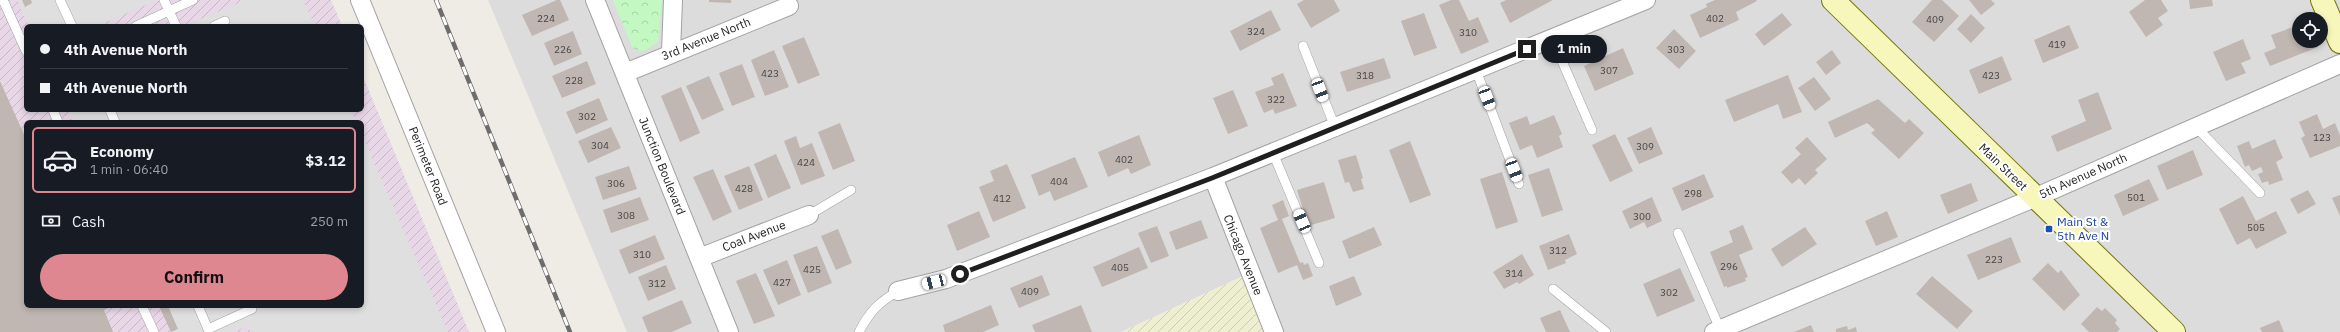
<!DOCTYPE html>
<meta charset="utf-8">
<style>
body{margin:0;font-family:"IBM Plex Sans",sans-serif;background:#242831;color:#f1f3f6;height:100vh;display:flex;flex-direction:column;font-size:15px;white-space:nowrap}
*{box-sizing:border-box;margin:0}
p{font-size:13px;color:#9ea1a6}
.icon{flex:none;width:22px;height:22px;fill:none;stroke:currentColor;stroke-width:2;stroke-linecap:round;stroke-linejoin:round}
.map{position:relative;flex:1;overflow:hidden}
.sheet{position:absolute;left:24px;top:120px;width:340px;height:188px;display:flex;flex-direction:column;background:#171b24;border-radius:6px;box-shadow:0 2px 6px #0003}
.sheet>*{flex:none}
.guide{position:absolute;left:24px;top:24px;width:340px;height:88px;border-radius:6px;box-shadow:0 2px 6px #0003;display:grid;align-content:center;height:88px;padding:0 16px;background:#171b24}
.buttons{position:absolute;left:2292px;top:12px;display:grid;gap:8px}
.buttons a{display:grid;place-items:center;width:36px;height:36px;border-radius:50%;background:#171b24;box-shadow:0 2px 6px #0003;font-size:20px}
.end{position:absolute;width:18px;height:18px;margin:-9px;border:5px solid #1f1f1f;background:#fff;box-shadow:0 0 0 2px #fff}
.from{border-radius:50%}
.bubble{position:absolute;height:28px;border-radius:14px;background:#171b24;box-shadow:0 2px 6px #0003;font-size:13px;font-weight:800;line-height:28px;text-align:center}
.car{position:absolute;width:12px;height:24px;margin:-12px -6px;border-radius:5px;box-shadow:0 0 3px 1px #0007;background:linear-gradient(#fff 24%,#345 0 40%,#fff 0 76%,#345 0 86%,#fff 0)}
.guide b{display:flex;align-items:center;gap:14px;height:38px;font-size:15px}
.guide b+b{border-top:1px solid #363941}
.guide i{width:10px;height:10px;background:#f1f3f6}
ul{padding:7px 0 0;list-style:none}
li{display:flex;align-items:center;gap:12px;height:66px;margin:0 8px 6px;padding:0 8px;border:2px solid transparent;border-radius:6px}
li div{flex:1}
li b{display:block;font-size:15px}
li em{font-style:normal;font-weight:800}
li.current{border-color:#df8790}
li>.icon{width:36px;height:36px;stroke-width:1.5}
.pay{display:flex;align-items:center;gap:10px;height:44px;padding:0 16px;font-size:15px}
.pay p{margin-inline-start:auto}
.cta{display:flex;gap:8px;margin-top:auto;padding:8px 16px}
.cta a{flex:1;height:46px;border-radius:24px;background:#df8790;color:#111;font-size:16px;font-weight:800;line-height:46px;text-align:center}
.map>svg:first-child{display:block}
.residential{fill:#dddcdc;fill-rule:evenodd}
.industrial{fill:url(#industrial-furrows);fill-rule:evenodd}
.farmland{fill:url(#farmland-furrows)}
.park{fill:url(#park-crowns)}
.parking{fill:#dfdfdf}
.building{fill:#c0b7b2}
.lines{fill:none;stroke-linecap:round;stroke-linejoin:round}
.lane-casing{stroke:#a3a3a3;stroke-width:10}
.street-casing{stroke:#a3a3a3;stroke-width:20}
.secondary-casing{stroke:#727507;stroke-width:24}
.lane{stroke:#fff;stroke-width:9}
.street{stroke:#fff;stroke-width:18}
.secondary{stroke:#f8f7bb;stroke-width:22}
.rail-casing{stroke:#6d6d6d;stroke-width:4.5}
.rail{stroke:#fff;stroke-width:3;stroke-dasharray:9;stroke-linecap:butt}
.route{stroke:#1f1f1f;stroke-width:5}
.transit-dot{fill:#1a4fb4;stroke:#fff;stroke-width:1.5}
.labels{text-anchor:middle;stroke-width:4;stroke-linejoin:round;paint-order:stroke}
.number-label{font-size:10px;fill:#474544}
.street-label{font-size:12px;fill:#1f1f1f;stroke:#fff}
.transit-label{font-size:12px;fill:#164399;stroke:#fff;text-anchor:start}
</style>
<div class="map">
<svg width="2340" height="332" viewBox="0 0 2340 332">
<defs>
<pattern id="industrial-furrows" width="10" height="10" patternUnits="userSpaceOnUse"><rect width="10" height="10" fill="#e8d7e7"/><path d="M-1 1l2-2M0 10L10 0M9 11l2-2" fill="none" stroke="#c7b8c6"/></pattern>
<pattern id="farmland-furrows" width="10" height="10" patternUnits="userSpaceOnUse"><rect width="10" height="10" fill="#eeeed1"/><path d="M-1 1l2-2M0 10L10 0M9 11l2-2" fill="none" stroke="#ccccb3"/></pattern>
<pattern id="park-crowns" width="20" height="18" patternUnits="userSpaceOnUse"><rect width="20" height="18" fill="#c3f8c3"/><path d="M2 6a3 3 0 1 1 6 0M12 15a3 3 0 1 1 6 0" fill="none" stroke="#a7d4a7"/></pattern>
</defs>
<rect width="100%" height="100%" fill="#efebe5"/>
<path class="residential" d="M488 0H2340V332H1267L1243 276 1121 332H627ZM2299 19H2321V41H2299Z"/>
<path class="industrial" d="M0 0H331L342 26H26V110H362V74L469 332H0ZM26 122H362V306H26Z"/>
<path class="farmland" d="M1243 276 1267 332H1121Z"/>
<path class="park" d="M613 0H662L658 42 644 51 636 50 632 47Z"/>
<path class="parking" d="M17 0H157L97 26H28Z
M246 0H303L315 26H184Z
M67 110H351L356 122H73Z
M362 135 448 332H251L248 326 234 332H171L159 306H362Z"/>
<path class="building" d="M22 0H31L32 3 25 7Z
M557 0H560L569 20 532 36 522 15Z
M709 0H731V3L709 2Z
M1304 0H1334L1340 11 1311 28 1297 4Z
M1451 0H1459L1469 21 1478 17 1489 42 1461 54 1439 5Z
M1506 0H1553L1510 23 1500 3Z
M1715 0H1756L1757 1 1736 12 1739 20 1700 38 1690 15 1707 7 1706 4Z
M1932 0H1942L1959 16 1934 42 1912 22Z
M1969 0H1991L1995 4 1981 15Z
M2145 0H2161L2168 11 2158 18 2163 25 2146 37 2129 12Z
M2189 0H2212L2213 6 2190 9Z
M1271 10 1281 30 1240 51 1230 31Z
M1424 13 1437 48 1414 56 1401 21Z
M1782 13 1792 25 1764 46 1755 34Z
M1971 14 1985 28 1971 43 1957 29Z
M2069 25 2079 48 2043 63 2034 40Z
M2296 26 2299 41H2316L2318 47 2270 66 2264 53 2276 48 2271 35Z
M1674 29 1696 51 1679 69 1656 48Z
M573 31 582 54 554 66 544 43Z
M804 37 820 75 798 84 782 46Z
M2243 39 2251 59 2241 63 2246 73 2226 81 2213 52Z
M1623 48 1634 74 1595 91 1584 66Z
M774 50 789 87 765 96 751 60Z
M1832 50 1841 63 1826 75 1816 62Z
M2002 56 2012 80 1979 94 1969 70Z
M1384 58 1391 78 1347 92 1340 72Z
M587 61 596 84 562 98 552 76Z
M742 64 755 97 732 106 719 73Z
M1283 73 1297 106 1275 114 1273 109 1264 113 1255 92 1274 85 1271 78Z
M1788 75 1802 112 1783 119 1778 104 1734 122 1725 100Z
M709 76 724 110 702 120 686 86Z
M1814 77 1831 99 1815 111 1798 88Z
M0 81 26 139V306H113L104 310 113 332H0Z
M681 87 700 133 680 142 661 96Z
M1233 90 1248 126 1228 134 1213 98Z
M2098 92 2112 129 2057 152 2051 136 2086 121 2078 100Z
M599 98 608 120 576 134 566 112Z
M1878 99 1905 123 1909 119 1924 133 1899 159 1871 133 1875 130 1867 123 1835 138 1828 122Z
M2317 114 2323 129 2335 123 2340 135V146L2310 158 2301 138 2305 136 2299 122Z
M1554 115 1562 134 1559 136 1563 147 1537 158 1532 145 1520 150 1509 123 1527 116 1530 125Z
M840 123 855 161 833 170 818 132Z
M611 127 621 148 588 163 578 141Z
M1651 127 1663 154 1639 164 1627 138Z
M1615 134 1633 171 1610 182 1592 145Z
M1139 135 1151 165 1131 174 1128 168 1108 177 1098 152Z
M796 136 800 148 812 143 825 176 801 185 784 141Z
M1807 137 1827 159 1815 170 1818 173 1805 185 1799 178 1792 184 1781 172 1801 154 1795 148Z
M2275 139 2283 158 2276 162 2283 180 2269 185 2268 181 2262 183 2258 174 2263 172 2261 167 2252 171 2249 165 2245 167 2237 146 2249 141 2252 149Z
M1410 141 1431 195 1410 203 1389 150Z
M2193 150 2203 175 2167 190 2157 166Z
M776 154 791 188 768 198 754 164Z
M1356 155 1363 178 1361 179 1364 189 1353 192 1349 182 1345 183 1338 160Z
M1075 157 1088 187 1054 201 1050 191 1039 196 1031 175Z
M1007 164 1026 208 993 222 979 187 994 181 990 171Z
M629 166 637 189 603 200 595 177Z
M749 166 763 200 739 210 724 176Z
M1549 168 1563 210 1542 217 1528 175Z
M713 169 732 212 713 221 693 177Z
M1502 172 1518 222 1496 229 1480 179Z
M1704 174 1714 197 1682 211 1672 188Z
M2149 179 2159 200 2123 216 2114 195Z
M1324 182 1335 218 1308 226 1297 190Z
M1971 183 1978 201 1948 214 1940 195Z
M2308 190 2316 204 2298 214 2290 199Z
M2340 195V216L2332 198Z
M2243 196 2256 221 2276 211 2287 233 2256 249 2250 238 2237 245 2219 209Z
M640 197 649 220 611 233 603 210Z
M1652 197 1662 221 1647 228 1644 222 1630 229 1622 211Z
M1283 200 1289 216 1282 219 1300 263 1303 262 1304 265 1308 263 1313 276 1303 280 1297 265 1278 273 1260 228 1278 220 1272 205Z
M979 211 990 237 957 251 947 225Z
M1887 211 1898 237 1876 246 1865 221Z
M1201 220 1208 238 1176 250 1169 232Z
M1743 225 1753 249 1739 255 1748 277 1745 278 1746 281 1727 288V286L1724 287 1710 252 1733 242 1729 231Z
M1157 226 1169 256 1151 263 1138 233Z
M1374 227 1382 245 1349 259 1342 241Z
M1805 227 1817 244 1782 267 1771 249Z
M838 229 852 263 836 270 821 236Z
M1569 234 1577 254 1565 260 1566 263 1548 270 1539 246Z
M655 235 665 259 629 274 619 250Z
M2011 237 2021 262 1978 280 1967 255Z
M817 246 832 283 808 293 793 255Z
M1139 247 1148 268 1102 287 1093 267Z
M1522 254 1534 275 1519 284 1517 282 1504 289 1493 272Z
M787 260 801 295 778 305 763 270Z
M2048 263 2058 273 2061 270 2080 295 2064 311 2032 279Z
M666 265 676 289 648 301 638 277Z
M1680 268 1695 301 1657 317 1643 284Z
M756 273 775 316 754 324 736 281Z
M1042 275 1050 295 1019 308 1010 288Z
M1354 276 1362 295 1336 306 1329 286Z
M1932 276 1973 311 1957 329 1916 294Z
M682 300 692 323 672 332H648L642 317Z
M991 305 999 325 983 332H945L943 325Z
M1081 305 1092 332H1035L1032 325Z
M159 306H168L178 329 171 332Z
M2097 307 2102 311 2105 308 2117 320 2115 323 2120 329 2117 332H2089L2081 324Z
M1560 310 1570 332H1546L1540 318Z
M2279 320 2284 332H2262L2260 328Z
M1811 325 1814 332H1794Z
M1847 326 1848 330 1856 327 1857 332H1836V329Z"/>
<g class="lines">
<g class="lane-casing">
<path id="lane" d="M3 0 26 51
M60 0 72 26
M164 0 176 26
M136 26 193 0
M214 26 225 21
M1552 38 1592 130
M1303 46 1335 127
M1476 70 1519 184
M53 110 58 122
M110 110 115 122
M2196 127 2260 193
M1273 153 1319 263
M809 215 851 190
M1678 233 1720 329
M1553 289 1606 332
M142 306 154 332
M198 306 208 329 252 309
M859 332C870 311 878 303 898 291"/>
</g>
<g class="street-casing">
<path id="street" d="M360 0 496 332
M595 0 729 332
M671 52 673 0
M625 73 789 6
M1213 177 1274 332
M699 258 809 215
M898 291 946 279 1213 177 1646 0
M1714 332 2034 198 2340 64"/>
</g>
<g class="secondary-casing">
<path id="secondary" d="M1833 0 2174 332
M2322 0 2340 42"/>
</g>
<use href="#lane" class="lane"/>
<use href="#street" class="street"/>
<use href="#secondary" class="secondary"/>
<g class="rail-casing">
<path id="rail" d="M436 0 570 332"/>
</g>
<use href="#rail" class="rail"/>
</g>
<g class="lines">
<path class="route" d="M960 274 1212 178 1527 49"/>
</g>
<rect class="transit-dot" x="2045" y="225" width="8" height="8" rx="2"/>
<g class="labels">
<g class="number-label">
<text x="546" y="22">224</text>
<text x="1715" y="22">402</text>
<text x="1935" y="23">409</text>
<text x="1256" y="35">324</text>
<text x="1468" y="36">310</text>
<text x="2057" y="48">419</text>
<text x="563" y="53">226</text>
<text x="1676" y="53">303</text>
<text x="1609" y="74">307</text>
<text x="770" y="77">423</text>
<text x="1365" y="79">318</text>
<text x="1991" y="79">423</text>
<text x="574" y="84">228</text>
<text x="1276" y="103">322</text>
<text x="587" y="120">302</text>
<text x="2322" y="141">123</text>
<text x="600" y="149">304</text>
<text x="1645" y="150">309</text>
<text x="1124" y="163">402</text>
<text x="806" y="166">424</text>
<text x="1059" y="185">404</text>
<text x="616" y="187">306</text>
<text x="744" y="192">428</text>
<text x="1693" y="197">298</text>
<text x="2136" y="201">501</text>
<text x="1002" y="202">412</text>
<text x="626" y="219">308</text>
<text x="1642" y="220">300</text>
<text x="2256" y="231">505</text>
<text x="1558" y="254">312</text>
<text x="642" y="258">310</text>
<text x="1994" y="263">223</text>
<text x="1729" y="270">296</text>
<text x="1120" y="271">405</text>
<text x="812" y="273">425</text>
<text x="1514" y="277">314</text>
<text x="782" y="286">427</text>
<text x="657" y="287">312</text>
<text x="1030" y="295">409</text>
<text x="1669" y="296">302</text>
</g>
<g class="street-label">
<text transform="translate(706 39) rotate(-22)" y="4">3rd Avenue North</text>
<text transform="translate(428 166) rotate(68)" y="4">Perimeter Road</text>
<text transform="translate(662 166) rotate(68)" y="4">Junction Boulevard</text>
<text transform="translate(2003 167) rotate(44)" y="4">Main Street</text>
<text transform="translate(2083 176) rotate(-24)" y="4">5th Avenue North</text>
<text transform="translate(754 236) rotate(-21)" y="4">Coal Avenue</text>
<text transform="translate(1243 255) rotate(68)" y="4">Chicago Avenue</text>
</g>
<g class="transit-label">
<text x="2057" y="226">Main St &amp;<tspan x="2057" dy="14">5th Ave N</tspan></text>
</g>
</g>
</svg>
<div class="buttons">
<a><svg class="icon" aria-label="locate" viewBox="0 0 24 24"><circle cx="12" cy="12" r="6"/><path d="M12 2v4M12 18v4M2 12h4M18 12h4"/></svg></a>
</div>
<i class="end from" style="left:960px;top:274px"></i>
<i class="end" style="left:1527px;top:49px"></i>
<div class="bubble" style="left:1541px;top:35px;width:66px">1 min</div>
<i class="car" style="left:1320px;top:90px;rotate:159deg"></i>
<i class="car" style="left:1487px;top:98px;rotate:159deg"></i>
<i class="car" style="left:1514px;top:170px;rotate:159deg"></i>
<i class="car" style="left:1302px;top:221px;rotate:337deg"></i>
<i class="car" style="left:934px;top:282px;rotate:256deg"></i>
<div class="guide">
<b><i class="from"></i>4th Avenue North</b>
<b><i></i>4th Avenue North</b>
</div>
<section class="sheet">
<ul>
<li class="current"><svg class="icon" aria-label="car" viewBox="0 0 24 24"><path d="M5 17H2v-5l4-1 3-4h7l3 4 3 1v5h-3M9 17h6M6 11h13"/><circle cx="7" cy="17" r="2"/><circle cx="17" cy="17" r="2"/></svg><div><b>Economy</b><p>1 min · 06:40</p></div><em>$3.12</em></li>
</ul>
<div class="pay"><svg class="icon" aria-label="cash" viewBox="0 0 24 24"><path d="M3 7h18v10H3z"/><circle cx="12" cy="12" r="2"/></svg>Cash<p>250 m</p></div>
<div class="cta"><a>Confirm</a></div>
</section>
</div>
